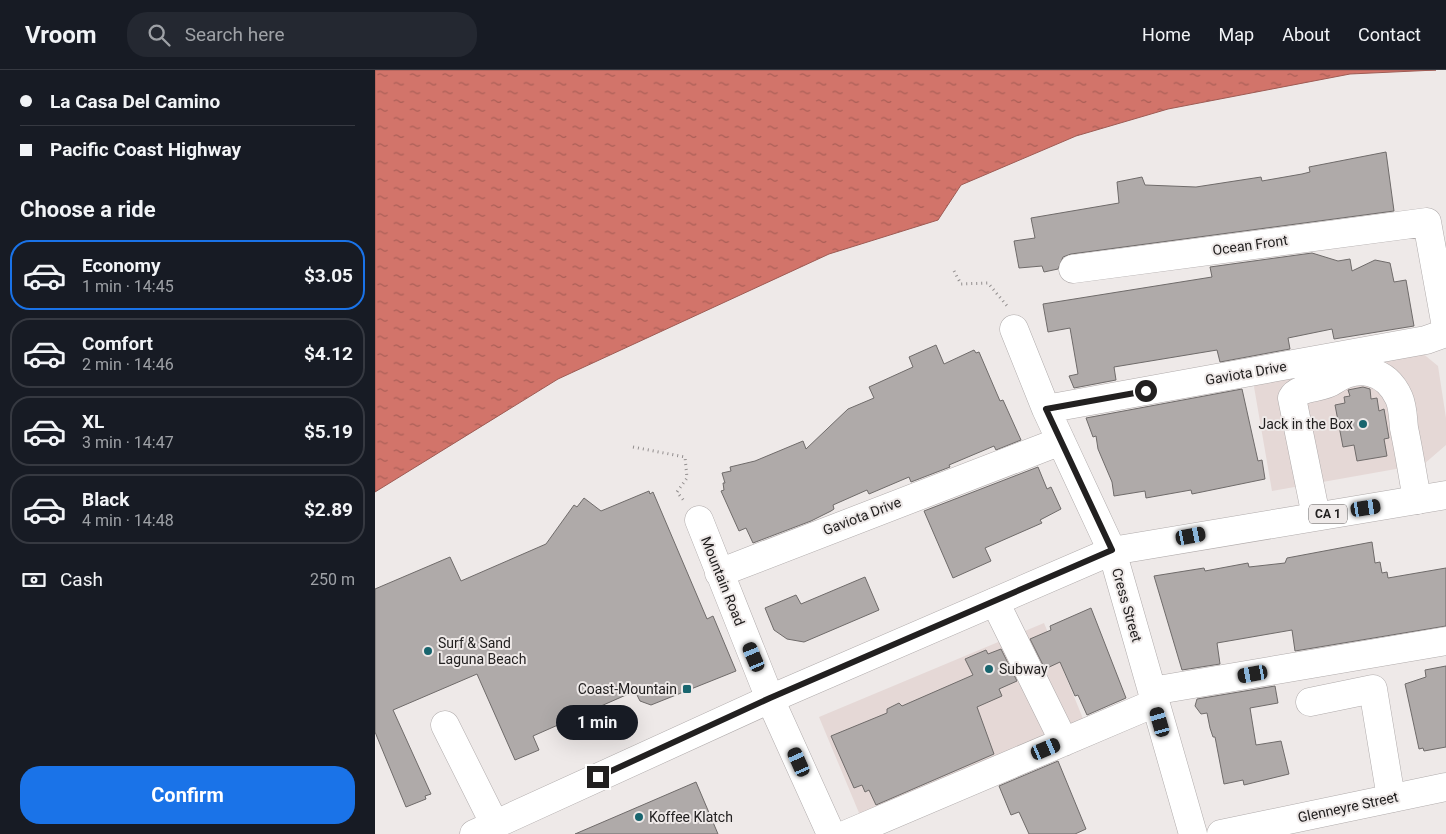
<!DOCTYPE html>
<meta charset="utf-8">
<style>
body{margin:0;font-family:Roboto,sans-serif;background:#242831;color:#f1f3f6;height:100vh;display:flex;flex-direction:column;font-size:19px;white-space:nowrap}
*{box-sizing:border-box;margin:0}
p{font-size:16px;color:#9ea1a6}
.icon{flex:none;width:28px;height:28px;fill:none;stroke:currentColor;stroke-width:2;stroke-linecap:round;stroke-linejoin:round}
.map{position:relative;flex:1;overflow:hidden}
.sheet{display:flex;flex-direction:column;background:#171b24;width:375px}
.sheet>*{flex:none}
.top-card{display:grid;align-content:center;height:110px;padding:0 20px;background:#171b24}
.end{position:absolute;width:22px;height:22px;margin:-11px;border:6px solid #222020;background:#fff;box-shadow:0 0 0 2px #fff}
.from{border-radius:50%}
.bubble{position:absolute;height:35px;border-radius:18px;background:#171b24;box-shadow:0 5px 20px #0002;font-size:16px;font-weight:700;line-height:35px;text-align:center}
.car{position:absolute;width:15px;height:30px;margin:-15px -8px;border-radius:6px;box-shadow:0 0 4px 1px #0007;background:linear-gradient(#222 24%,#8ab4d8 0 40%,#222 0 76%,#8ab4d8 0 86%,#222 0)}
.top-card b{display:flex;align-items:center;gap:18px;height:48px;font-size:19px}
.top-card b+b{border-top:1px solid #363941}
.top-card i{width:12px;height:12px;background:#f1f3f6}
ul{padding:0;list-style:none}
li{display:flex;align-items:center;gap:15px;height:70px;margin:0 10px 8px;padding:0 10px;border:2px solid #363941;border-radius:20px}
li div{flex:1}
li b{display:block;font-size:19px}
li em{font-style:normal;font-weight:700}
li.active{border-color:#1a73e8}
li>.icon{width:45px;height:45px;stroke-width:1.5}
h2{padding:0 20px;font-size:22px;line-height:60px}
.pay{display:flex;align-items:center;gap:12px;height:55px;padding:0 20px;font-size:19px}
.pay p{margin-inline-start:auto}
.primary-button{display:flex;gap:10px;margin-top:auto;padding:10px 20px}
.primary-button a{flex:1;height:58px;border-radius:20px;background:#1a73e8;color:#fff;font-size:20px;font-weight:700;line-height:58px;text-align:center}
header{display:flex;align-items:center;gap:30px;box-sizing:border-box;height:70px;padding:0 25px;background:#171b24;border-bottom:1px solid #363941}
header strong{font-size:24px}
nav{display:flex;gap:28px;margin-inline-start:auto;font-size:18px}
.search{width:350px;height:45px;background:#242831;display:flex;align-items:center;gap:12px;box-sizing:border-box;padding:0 18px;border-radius:20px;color:#9ea1a6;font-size:19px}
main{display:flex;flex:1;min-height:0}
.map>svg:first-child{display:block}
.built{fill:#e5d8d6}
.water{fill:url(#water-ripples);stroke:#9d5b54}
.building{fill:#afaaa9;stroke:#6f6b6a}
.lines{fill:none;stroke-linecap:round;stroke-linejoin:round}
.minor-casing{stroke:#b0abab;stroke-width:29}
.major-casing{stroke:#b0abab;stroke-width:29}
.highway-casing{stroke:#b0abab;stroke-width:29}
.path{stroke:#928e8e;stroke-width:3;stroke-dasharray:1 4;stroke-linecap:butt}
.minor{stroke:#fff;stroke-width:28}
.major{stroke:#fff;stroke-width:28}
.highway{stroke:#fff;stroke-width:28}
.route{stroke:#222020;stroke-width:6}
.poi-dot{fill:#18656e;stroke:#eee9e8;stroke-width:2}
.labels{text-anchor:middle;stroke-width:4;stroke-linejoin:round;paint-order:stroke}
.shield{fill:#eee9e8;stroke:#5f5c5c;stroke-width:1}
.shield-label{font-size:12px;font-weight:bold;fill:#222020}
.street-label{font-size:14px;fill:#222020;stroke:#eee9e8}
.poi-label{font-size:14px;fill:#222020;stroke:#eee9e8;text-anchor:start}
</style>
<header>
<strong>Vroom</strong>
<div class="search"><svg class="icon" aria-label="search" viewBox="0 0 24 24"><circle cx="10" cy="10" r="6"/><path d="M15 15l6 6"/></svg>Search here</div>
<nav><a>Home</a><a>Map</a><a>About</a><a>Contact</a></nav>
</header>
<main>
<section class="sheet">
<div class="top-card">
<b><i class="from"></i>La Casa Del Camino</b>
<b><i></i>Pacific Coast Highway</b>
</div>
<h2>Choose a ride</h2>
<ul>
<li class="active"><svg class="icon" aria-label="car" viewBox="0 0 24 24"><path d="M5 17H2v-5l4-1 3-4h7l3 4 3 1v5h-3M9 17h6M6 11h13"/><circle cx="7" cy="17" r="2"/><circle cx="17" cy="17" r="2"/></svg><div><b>Economy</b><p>1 min · 14:45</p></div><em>$3.05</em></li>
<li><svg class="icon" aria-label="car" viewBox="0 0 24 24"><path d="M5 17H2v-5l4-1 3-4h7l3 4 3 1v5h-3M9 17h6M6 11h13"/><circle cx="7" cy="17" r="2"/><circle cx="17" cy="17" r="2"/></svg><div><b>Comfort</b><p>2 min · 14:46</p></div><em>$4.12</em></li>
<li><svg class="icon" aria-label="car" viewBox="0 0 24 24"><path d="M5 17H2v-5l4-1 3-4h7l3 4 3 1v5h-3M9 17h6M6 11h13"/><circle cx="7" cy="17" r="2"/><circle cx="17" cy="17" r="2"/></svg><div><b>XL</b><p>3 min · 14:47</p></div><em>$5.19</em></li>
<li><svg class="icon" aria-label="car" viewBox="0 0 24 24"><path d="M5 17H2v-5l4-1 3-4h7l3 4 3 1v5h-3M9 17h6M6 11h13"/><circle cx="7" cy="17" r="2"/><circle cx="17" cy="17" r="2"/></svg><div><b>Black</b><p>4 min · 14:48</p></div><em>$2.89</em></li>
</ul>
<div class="pay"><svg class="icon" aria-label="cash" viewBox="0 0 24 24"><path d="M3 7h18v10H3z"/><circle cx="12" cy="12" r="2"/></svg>Cash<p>250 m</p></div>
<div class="primary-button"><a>Confirm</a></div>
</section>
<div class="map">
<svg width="1071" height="764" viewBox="0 0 1071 764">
<defs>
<pattern id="water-ripples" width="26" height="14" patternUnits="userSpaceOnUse" patternTransform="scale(1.25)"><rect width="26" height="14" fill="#d2746a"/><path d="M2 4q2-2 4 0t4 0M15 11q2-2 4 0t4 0" fill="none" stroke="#aa5f57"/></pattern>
</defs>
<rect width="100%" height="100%" fill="#eee9e8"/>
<path class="built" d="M1046 282 1063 296 1071 348V375L1049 394 897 421 878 311Z
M669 553 711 656 487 750 444 647Z"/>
<path class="water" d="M0 0H1061L975 4 793 39 701 66 586 115 563 150 454 184 183 309 0 422Z"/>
<path class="building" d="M1011 82 1019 141 696 184 688 187 683 199 669 202 667 196 644 198 639 171 660 168 656 148 744 133 742 112 767 107 770 115 821 117 886 107 887 111 927 104 935 102 934 97Z
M937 183 963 191 975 189 977 201 1000 190 1015 193 1019 212 1031 210 1039 256 959 269 957 259 913 268 915 279 845 292 842 280 739 297 741 310 699 318 694 306 703 304 695 258 673 262 668 234 837 207 835 197Z
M561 275 569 294 599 280 601 283 604 282 625 331 628 330 646 370 621 380 619 376 574 395 575 397 536 412 534 407 494 424 492 420 458 435 459 439 456 441 436 451 378 473 371 458 364 461 346 421 349 420 348 413H350L347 403 356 401 355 397 380 391 428 371 431 379 473 339 499 328 494 317 538 297 534 287Z
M988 317 995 319 996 329 1002 328 1004 341 1009 339 1014 368 1009 369 1012 386 982 391 979 375 968 377 960 335 970 333 969 327 975 326 973 320Z
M867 319 883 391 887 390 890 409 817 424 816 420 771 428 770 421 739 426 737 412 723 379 721 366 718 367 711 348Z
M663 397 672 419 676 417 686 439 665 450 667 453 610 478 616 491 578 508 549 441Z
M274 421 275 424 278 422 332 549 338 546 361 601 276 635 265 631 260 621 158 666 164 680 140 690 102 604 18 640 56 724 50 726 51 729 31 737 0 662V519L75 487 86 511 171 474 199 435 202 437 209 428 226 441Z
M997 472 1000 493 1005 492 1007 503 1012 502 1013 508 1071 498V556L920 581 917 560 842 573 845 594 807 600 779 506 829 498 830 501 873 493 874 497 910 493 912 488Z
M490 507 504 540 429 572 412 569 399 560 390 538 421 525 426 534Z
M716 538 751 628 712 645 703 625 700 626 685 592 670 599 655 569 676 560 675 556Z
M626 579 642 611 624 619 627 626 602 637 619 684 501 735 494 720 490 722 487 715 479 718 456 666 512 643V639L524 633 527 636 598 605 590 589 611 580 613 584Z
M1071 596V677L1049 681 1048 678 1044 679 1030 614 1051 607 1050 600Z
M900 616 903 633 875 638 881 675 906 671 914 704 869 715 868 710 849 714 840 667H838L835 658 832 643 826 644 820 636 822 629Z
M683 691 711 759 700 764H654L644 742 636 745 624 716Z
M321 712 343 764H200L249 743Z"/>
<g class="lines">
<g class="minor-casing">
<path id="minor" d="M698 199 1052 152 1071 257
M639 259 671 339 737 481 818 764
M671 339 1051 270 1071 263
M941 446 917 328C923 316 947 319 958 311 982 294 1011 299 1024 328 1028 337 1028 349 1029 358 1034 382 1038 406 1042 430
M324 450 395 629 456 764
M344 503 686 371
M620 532 689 672
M777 621 1071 571
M935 632 998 619 1016 728
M70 655 120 755
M472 764 780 633"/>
</g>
<g class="major-casing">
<path id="major" d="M846 764 1071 717"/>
</g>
<g class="highway-casing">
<path id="highway" d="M99 764 395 629 737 481 1071 425"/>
</g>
<path class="path" d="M579 201 586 214 613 213 633 237
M258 377 310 387 312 408 302 422 310 432"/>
<use href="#minor" class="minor"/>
<use href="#major" class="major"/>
<use href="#highway" class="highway"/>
</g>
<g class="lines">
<path class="route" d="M223 707 395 628 737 480 671 339 771 321"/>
</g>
<g class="poi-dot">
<circle cx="988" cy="354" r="5"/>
<circle cx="53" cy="581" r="5"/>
<circle cx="614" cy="599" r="5"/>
<rect x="307" y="614" width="10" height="10" rx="2.5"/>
<circle cx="264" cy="747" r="5"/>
</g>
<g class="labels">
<rect class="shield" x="934" y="434.5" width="38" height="19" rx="4"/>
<g class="shield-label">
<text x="953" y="448">CA 1</text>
</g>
<g class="street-label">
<text transform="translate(875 175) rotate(-8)" y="5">Ocean Front</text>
<text transform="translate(871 303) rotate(-10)" y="5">Gaviota Drive</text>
<text transform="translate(487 446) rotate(-21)" y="5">Gaviota Drive</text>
<text transform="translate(348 511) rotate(68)" y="5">Mountain Road</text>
<text transform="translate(752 535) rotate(74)" y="5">Cress Street</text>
<text transform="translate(973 737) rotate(-12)" y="5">Glenneyre Street</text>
</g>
<g class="poi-label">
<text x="978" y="359" text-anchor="end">Jack in the Box</text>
<text x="63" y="578">Surf &amp; Sand<tspan x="63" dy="16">Laguna Beach</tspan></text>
<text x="624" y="604">Subway</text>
<text x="302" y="624" text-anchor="end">Coast-Mountain</text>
<text x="274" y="752">Koffee Klatch</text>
</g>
</g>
</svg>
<i class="end from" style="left:771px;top:321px"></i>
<i class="end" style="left:223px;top:707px"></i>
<div class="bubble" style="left:181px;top:635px;width:82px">1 min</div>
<i class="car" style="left:991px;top:438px;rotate:81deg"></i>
<i class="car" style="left:816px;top:466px;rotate:79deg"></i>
<i class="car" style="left:379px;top:587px;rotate:337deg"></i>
<i class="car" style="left:878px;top:604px;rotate:260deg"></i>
<i class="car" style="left:785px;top:652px;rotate:344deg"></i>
<i class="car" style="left:671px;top:679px;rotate:67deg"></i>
<i class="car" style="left:424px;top:692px;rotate:336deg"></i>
</div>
</main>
